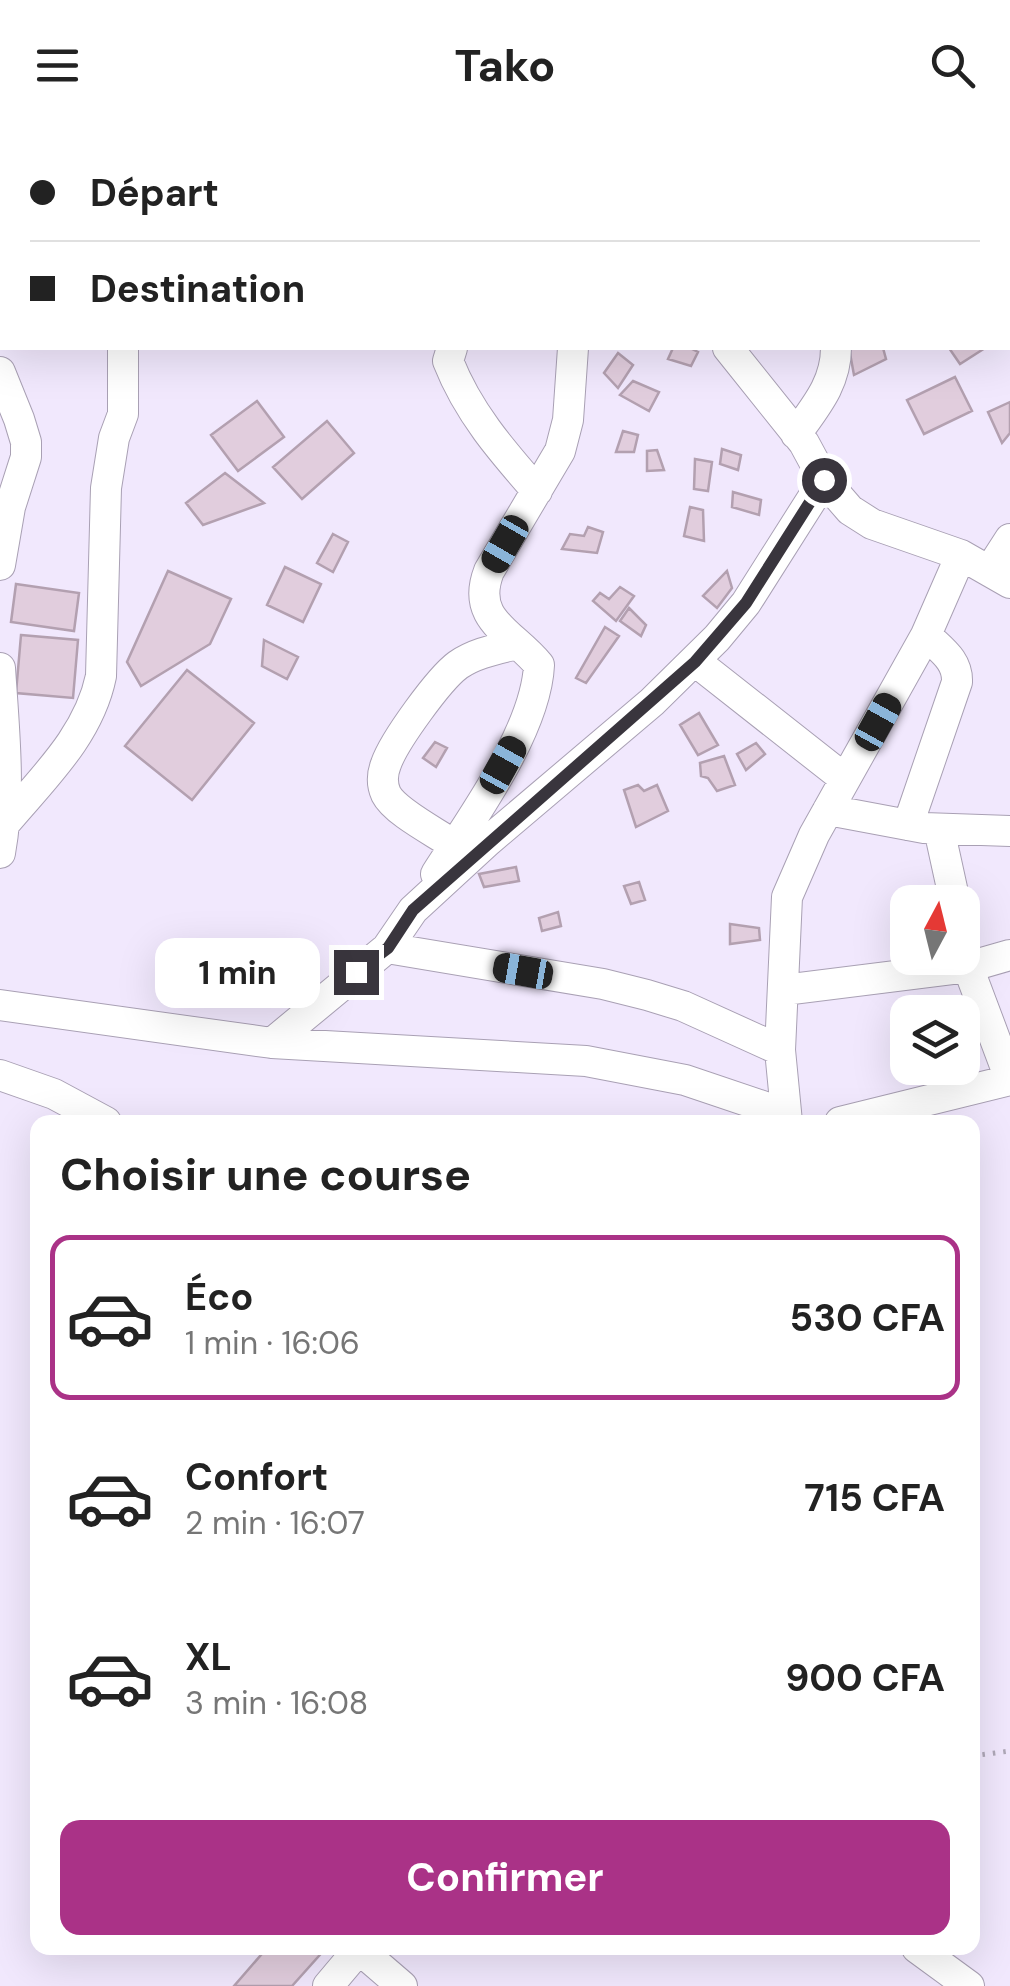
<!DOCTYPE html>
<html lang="fr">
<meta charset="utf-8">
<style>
body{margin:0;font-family:"DM Sans",sans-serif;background:#f6f6f6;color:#222;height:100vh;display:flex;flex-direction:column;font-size:38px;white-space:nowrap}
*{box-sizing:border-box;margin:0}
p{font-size:32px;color:#767676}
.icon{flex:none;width:55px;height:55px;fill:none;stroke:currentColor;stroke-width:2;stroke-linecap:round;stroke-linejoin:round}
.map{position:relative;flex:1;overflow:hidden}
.drawer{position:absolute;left:30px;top:985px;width:950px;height:840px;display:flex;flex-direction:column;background:#fff;border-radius:20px;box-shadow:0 10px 40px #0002}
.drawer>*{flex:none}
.top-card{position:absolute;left:0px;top:0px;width:1010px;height:220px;box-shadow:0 10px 40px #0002;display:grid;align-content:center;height:220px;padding:0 30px;background:#fff}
.needle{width:65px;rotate:7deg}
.controls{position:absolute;left:890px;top:755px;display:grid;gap:20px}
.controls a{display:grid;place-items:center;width:90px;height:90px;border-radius:20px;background:#fff;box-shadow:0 10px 40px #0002;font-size:50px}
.end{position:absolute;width:45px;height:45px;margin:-22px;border:12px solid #39353d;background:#fff;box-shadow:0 0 0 5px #fff}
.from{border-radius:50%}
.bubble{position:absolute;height:70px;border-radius:20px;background:#fff;box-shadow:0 10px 40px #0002;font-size:32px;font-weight:700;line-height:70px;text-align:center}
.car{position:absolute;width:30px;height:60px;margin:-30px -15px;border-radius:12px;box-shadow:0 0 8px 2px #0007;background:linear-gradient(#222 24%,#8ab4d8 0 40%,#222 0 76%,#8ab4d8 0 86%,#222 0)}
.top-card b{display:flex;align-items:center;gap:35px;height:95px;font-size:38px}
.top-card b+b{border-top:2px solid #e0e0e0}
.top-card i{width:25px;height:25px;background:#222}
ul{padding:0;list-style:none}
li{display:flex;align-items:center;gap:30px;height:165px;margin:0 20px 15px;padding:0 10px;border:5px solid transparent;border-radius:20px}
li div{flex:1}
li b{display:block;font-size:38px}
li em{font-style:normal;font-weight:700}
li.selected{border-color:#aa3287}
li>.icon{width:90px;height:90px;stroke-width:1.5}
h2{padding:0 30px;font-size:45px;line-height:120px}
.cta{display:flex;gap:20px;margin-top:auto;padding:20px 30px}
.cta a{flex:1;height:115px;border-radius:20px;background:#aa3287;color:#fff;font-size:40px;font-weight:700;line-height:115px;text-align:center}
header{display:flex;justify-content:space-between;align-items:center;height:130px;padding:0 30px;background:#fff;font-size:45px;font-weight:700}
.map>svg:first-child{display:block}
.building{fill:#e1cddd;stroke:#b3a0b0;stroke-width:2.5}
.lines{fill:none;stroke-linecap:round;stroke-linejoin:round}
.minor-casing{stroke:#a9a0b4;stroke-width:32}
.path{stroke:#afa8b8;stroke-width:5;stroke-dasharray:2.5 8;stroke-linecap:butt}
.minor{stroke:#fff;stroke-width:30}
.route{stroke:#39353d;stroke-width:12}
</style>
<header><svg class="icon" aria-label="menu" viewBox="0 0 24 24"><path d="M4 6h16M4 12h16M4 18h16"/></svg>Tako<svg class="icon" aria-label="search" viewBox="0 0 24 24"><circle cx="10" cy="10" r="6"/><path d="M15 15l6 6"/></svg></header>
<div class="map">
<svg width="1010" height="1856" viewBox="0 0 1010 1856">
<rect width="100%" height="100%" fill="#f1e8fd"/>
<path class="building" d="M673 218H690L698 222 691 236 668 229Z
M849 218H883L886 229 854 245Z
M949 218H985L960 234Z
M618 223 633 235 618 258 604 243Z
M955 247 972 281 924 304 907 270Z
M633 251 659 262 649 281 620 265Z
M257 271 284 307 238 341 211 305Z
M1010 272V303L1002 313 988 282Z
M327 291 354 323 302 369 273 337Z
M623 301 638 305 634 322H616Z
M722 319 741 325 738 340 720 334Z
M657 320 664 340 647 341V321Z
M695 329 712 332 708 361 694 359Z
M225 343 264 373 203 395 186 373Z
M733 362 761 370 759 385 732 377Z
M690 377 703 380 704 411 684 406Z
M588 397 603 402 597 423 562 419 570 404 584 406Z
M333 404 348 412 333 442 317 433Z
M285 437 321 454 303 492 267 475Z
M168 441 231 469 210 514 141 556 127 532Z
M727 441 732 458 717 478 703 466Z
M16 454 79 463 74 501 11 492Z
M620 457 634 466 616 491 593 471 600 463 609 469Z
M629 478 646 495 641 506 620 491Z
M605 497 619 506 586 553 576 548Z
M21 505 78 510 73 568 16 563Z
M264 510 298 527 287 549 262 536Z
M187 540 254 593 192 670 125 616Z
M699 583 718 615 698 625 680 595Z
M435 612 447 618 436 637 423 628Z
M756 613 765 624 746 640 737 624Z
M724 626 735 655 717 661 708 648 701 646 700 633Z
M638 655 644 661 657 655 668 681 636 697 624 660Z
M516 737 519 751 484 757 479 744Z
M639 752 645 770 631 774 624 756Z
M558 782 561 796 542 801 539 788Z
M730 794 759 798 760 810 730 814Z
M267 1818H326L292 1856H234Z"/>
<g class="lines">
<g class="minor-casing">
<path id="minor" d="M553 0 555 2
M769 0 770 2
M992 0 993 2
M228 2V0
M430 2 431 0
M520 2 521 0
M1008 58 1010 67
M452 218 448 231C468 282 501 320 537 361
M728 218 804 313 824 350 850 380 872 394 961 425 1010 453
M0 242 19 289 26 312V327L10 377 0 435
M796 304C816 276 836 253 836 218
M990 440 1010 409
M695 531 845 649
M0 538C4 600 11 662 0 723
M828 680 924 698 1010 701
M6 692C44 647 89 605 101 546L106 358 114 308 123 284V218
M908 695 957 552C958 530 941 520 926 505
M939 699 955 772
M454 715C437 703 395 682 386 664 382 655 382 644 386 634 394 611 439 549 458 535 475 523 497 519 517 514
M436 744C471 689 536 601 539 535 512 502 470 490 489 441L560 321 568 290 573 218
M962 810 968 837 1010 949
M387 818 603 854 647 865 683 876 780 920 787 992
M784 860 968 837 1010 825
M0 875 272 913 586 931 685 950 786 984
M272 913 387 818 413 780 488 711 652 572 717 508 746 473 824 350
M780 920 787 767 814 705 926 505 961 425
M0 945 54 964 106 992
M840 992 1010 950
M917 1818 969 1856
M359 1819 402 1856
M328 1856 360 1818"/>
</g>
<path class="path" d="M972 1626 1010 1621"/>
<use href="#minor" class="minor"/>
</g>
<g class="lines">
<path class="route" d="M356 842 388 818 413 780 695 532 746 473 824 350"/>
</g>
</svg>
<div class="controls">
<a><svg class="needle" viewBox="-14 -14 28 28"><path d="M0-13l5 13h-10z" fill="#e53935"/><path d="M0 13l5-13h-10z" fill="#767676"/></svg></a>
<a><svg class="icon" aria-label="layers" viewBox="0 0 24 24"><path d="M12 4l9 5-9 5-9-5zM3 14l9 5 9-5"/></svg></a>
</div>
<i class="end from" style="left:824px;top:350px"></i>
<i class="end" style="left:356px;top:842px"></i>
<div class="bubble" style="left:155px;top:808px;width:165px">1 min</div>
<i class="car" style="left:505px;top:414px;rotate:210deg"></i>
<i class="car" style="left:878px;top:592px;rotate:29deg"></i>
<i class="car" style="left:503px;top:635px;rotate:29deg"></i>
<i class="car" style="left:523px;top:841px;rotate:280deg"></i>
<div class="top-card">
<b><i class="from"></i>Départ</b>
<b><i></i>Destination</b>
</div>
<section class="drawer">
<h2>Choisir une course</h2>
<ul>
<li class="selected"><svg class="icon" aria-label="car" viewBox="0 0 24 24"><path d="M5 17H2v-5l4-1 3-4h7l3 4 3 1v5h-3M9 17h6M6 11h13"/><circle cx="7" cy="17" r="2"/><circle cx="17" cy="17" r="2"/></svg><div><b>Éco</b><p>1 min · 16:06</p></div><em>530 CFA</em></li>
<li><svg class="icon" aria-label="car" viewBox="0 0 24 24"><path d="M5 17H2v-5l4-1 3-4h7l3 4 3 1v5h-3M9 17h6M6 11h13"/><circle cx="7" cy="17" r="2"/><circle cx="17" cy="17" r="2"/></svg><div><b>Confort</b><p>2 min · 16:07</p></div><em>715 CFA</em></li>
<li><svg class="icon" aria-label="car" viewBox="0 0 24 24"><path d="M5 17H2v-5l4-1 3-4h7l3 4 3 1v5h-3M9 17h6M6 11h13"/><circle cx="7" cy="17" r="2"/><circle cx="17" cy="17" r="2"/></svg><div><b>XL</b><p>3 min · 16:08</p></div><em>900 CFA</em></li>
</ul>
<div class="cta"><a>Confirmer</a></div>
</section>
</div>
